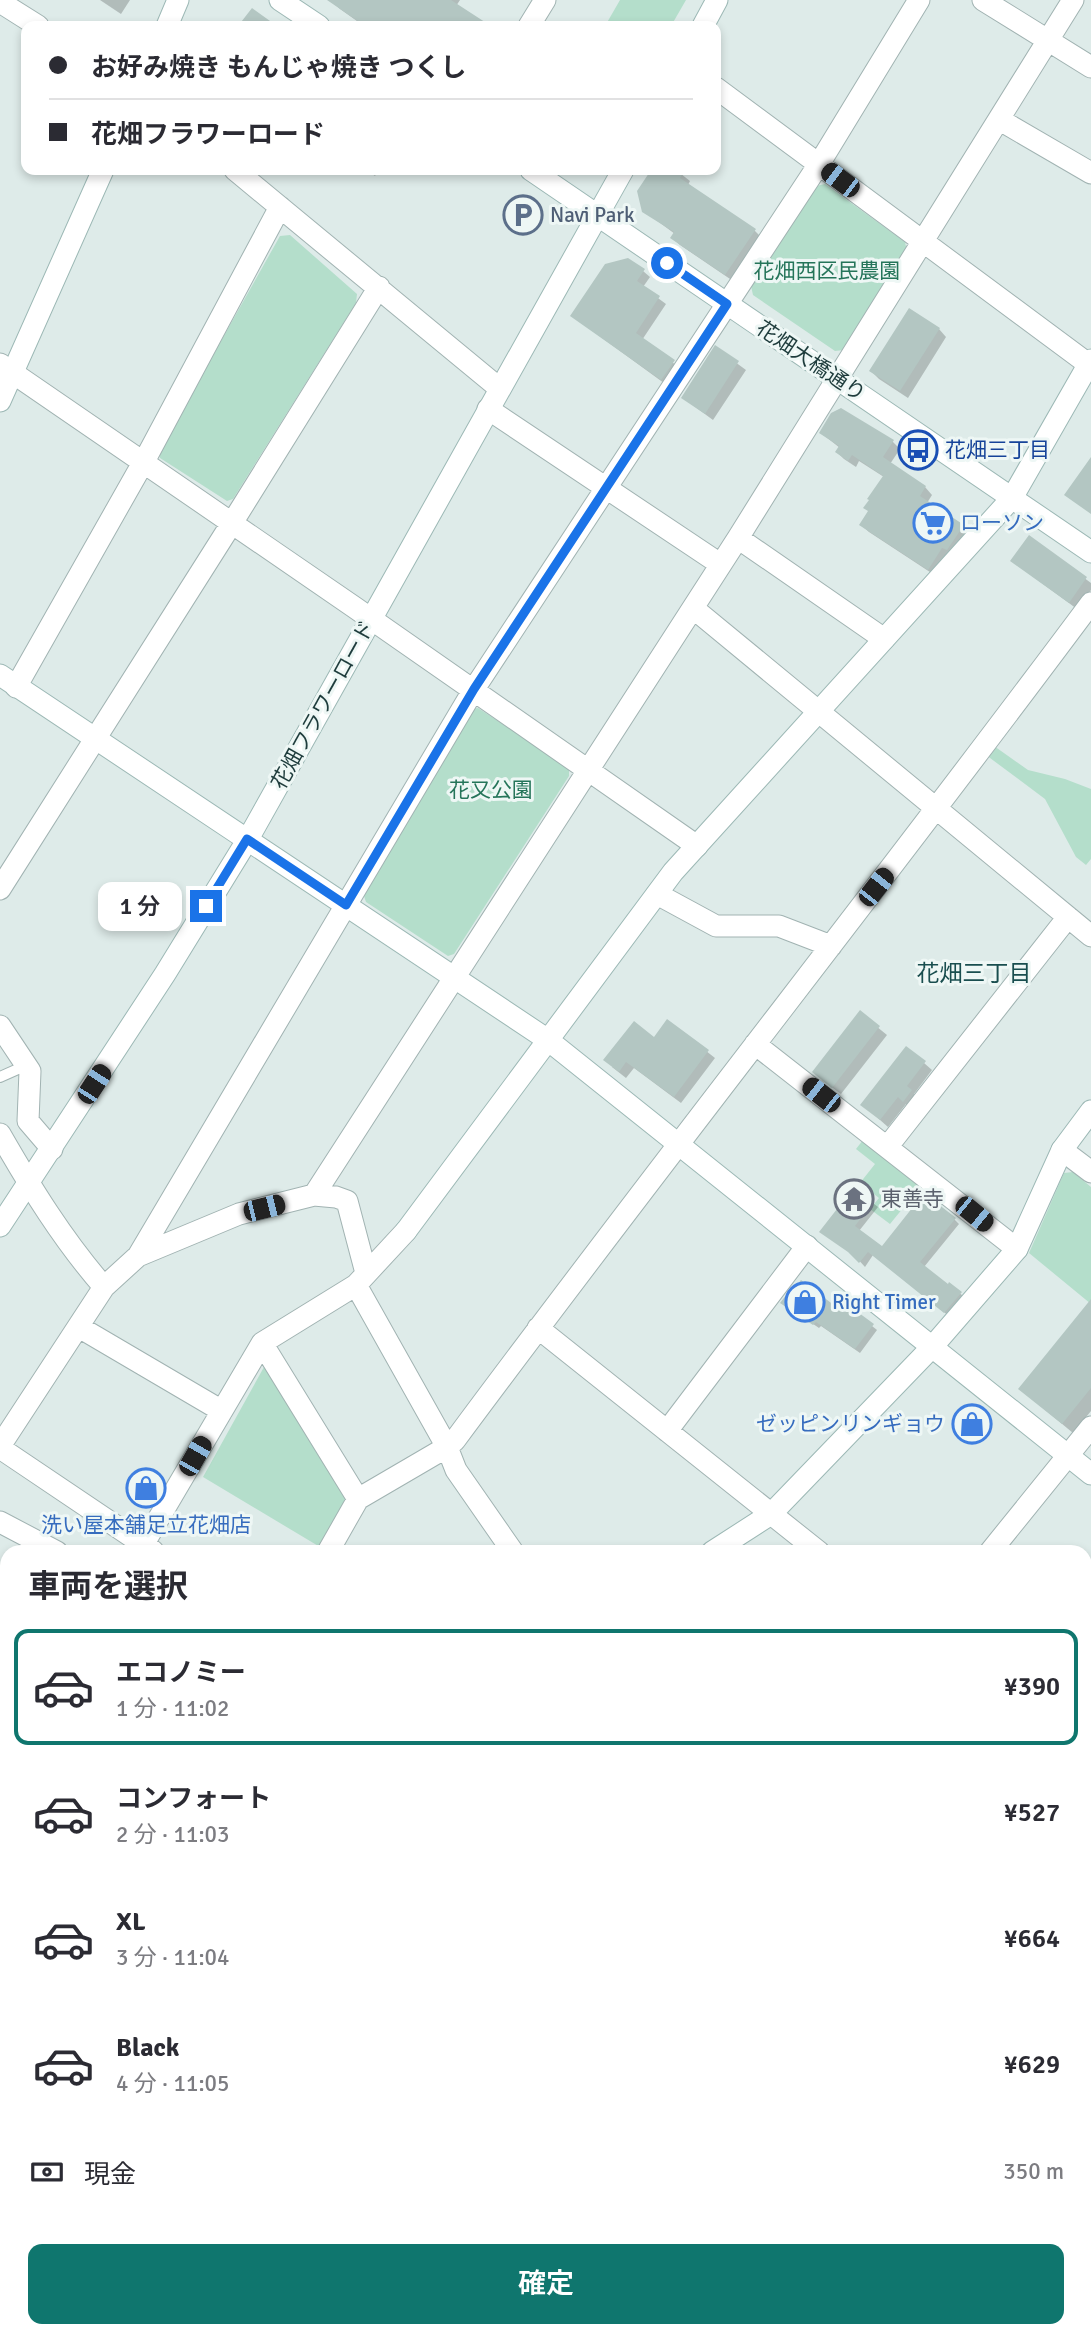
<!DOCTYPE html>
<html lang="ja">
<meta charset="utf-8">
<style>
body{margin:0;font-family:Signika,"Noto Sans JP",sans-serif;background:#f2f2f3;color:#2b2b33;height:100vh;display:flex;flex-direction:column;font-size:26px;white-space:nowrap}
*{box-sizing:border-box;margin:0}
p{font-size:23px;color:#7c7c81}
.icon{flex:none;width:38px;height:38px;fill:none;stroke:currentColor;stroke-width:2;stroke-linecap:round;stroke-linejoin:round}
.map{position:relative;flex:1;overflow:hidden}
.details{position:absolute;left:0px;top:1545px;width:1092px;height:793px;display:flex;flex-direction:column;background:#fff;border-radius:21px 21px 0 0;box-shadow:0 4px 10px #0003}
.details>*{flex:none}
.top-card{position:absolute;left:21px;top:21px;width:700px;height:154px;border-radius:14px;box-shadow:0 4px 10px #0003;display:grid;align-content:center;height:154px;padding:0 28px;background:#fff}
.end{position:absolute;width:32px;height:32px;margin:-16px;border:9px solid #1a73e8;background:#fff;box-shadow:0 0 0 4px #fff}
.from{border-radius:50%}
.bubble{position:absolute;height:49px;border-radius:14px;background:#fff;box-shadow:0 4px 10px #0003;font-size:23px;font-weight:600;line-height:49px;text-align:center}
.car{position:absolute;width:21px;height:42px;margin:-21px -10px;border-radius:9px;box-shadow:0 0 5px 2px #0007;background:linear-gradient(#222 24%,#8ab4d8 0 40%,#222 0 76%,#8ab4d8 0 86%,#222 0)}
.top-card b{display:flex;align-items:center;gap:24px;height:66px;font-size:26px}
.top-card b+b{border-top:2px solid #e1e1e2}
.top-card i{width:18px;height:18px;background:#2b2b33}
ul{padding:0;list-style:none}
li{display:flex;align-items:center;gap:21px;height:116px;margin:0 14px 10px;padding:0 14px;border:4px solid transparent;border-radius:14px}
li div{flex:1}
li b{display:block;font-size:26px}
li em{font-style:normal;font-weight:600}
li.active{border-color:#0f766e}
li>.icon{width:63px;height:63px;stroke-width:1.5}
h2{padding:0 28px;font-size:32px;line-height:84px}
.pay{display:flex;align-items:center;gap:18px;height:77px;padding:0 28px;font-size:26px}
.pay p{margin-inline-start:auto}
.cta{display:flex;gap:14px;margin-top:auto;padding:14px 28px}
.cta a{flex:1;height:80px;border-radius:14px;background:#0f766e;color:#fff;font-size:28px;font-weight:600;line-height:80px;text-align:center}
.map>svg:first-child{display:block}
.built{fill:#ccdbd8}
.green{fill:#b4decb}
.shadow{fill:#0003}
.building{fill:#b3c6c2}
.lines{fill:none;stroke-linecap:round;stroke-linejoin:round}
.lane-casing{stroke:#a1b3b2;stroke-width:12}
.street-casing{stroke:#a1b3b2;stroke-width:23}
.secondary-casing{stroke:#9cb8b5;stroke-width:23}
.lane{stroke:#fff;stroke-width:10}
.street{stroke:#fff;stroke-width:21}
.secondary{stroke:#fff;stroke-width:21}
.route{stroke:#1a73e8;stroke-width:9}
.labels{text-anchor:middle;stroke-width:6;stroke-linejoin:round;paint-order:stroke}
.service-label{font-size:21px;fill:#4e5e75;stroke:#eef7f5;text-anchor:start}
.park-label{font-size:21px;fill:#25755a;stroke:#eef7f5}
.street-label{font-size:21px;fill:#1e3c3c;stroke:#eef7f5}
.transit-label{font-size:21px;fill:#164399;stroke:#eef7f5;text-anchor:start}
.shop-label{font-size:21px;fill:#366cbe;stroke:#eef7f5;text-anchor:start}
.worship-label{font-size:21px;fill:#5b616d;stroke:#eef7f5;text-anchor:start}
.neighbourhood-label{font-size:23px;fill:#194e4f;stroke:#eef7f5}
</style>
<div class="map">
<svg width="1091" height="2337" viewBox="0 0 1091 2337">
<rect width="100%" height="100%" fill="#deebe9"/>
<path class="built" d="M713 2331H1069L1060 2337H721Z"/>
<path class="green" d="M620 0H686L671 26H605Z
M825 184 905 242 907 251 844 350 835 351 753 295 751 286 816 186Z
M290 235 357 294 356 303 233 499 227 501 160 458 159 451 280 236Z
M478 708 569 768V776L454 954 448 956 366 902 364 896 472 709Z
M994 746 1028 770 1065 779 1091 789V859L1086 865 1076 857 1045 799 986 755Z
M863 1140 921 1186 890 1224 870 1209 879 1198 860 1183 875 1164 856 1149Z
M1073 1172 1091 1187V1304L1029 1253 1064 1173Z
M264 1367 347 1496 320 1547 203 1477Z
M1085 2094 1091 2098V2302L1085 2284Z
M832 2331H929L921 2337H838Z"/>
<path class="shadow" d="M100 0H130L121 14Z
M333 0H460L456 6 487 26H364L340 9 332 2Z
M550 21 560 26H547Z
M366 170H379L375 176Z
M653 170H676L690 181 688 185 754 230 762 238 733 281 680 245 672 238 675 234 644 211 639 192Z
M643 271 650 277 643 287 666 304 642 340 680 368 668 386 572 316Z
M939 329 946 337 908 398 879 379 871 371Z
M716 348 746 370 713 420 683 398Z
M841 410 893 442 900 449 890 464 925 487 932 495 927 503 970 534 936 576 869 532 861 525 869 512 884 477 859 461 856 467 844 459 837 452 840 448 821 433Z
M1029 537 1091 583V590L1077 609 1012 561Z
M860 1013 887 1035 841 1094 822 1080Z
M668 1021 715 1058 681 1103 634 1068 626 1078 612 1067 654 1040Z
M924 1063 932 1070 914 1094 918 1099 912 1108 906 1104 888 1127 863 1105Z
M855 1189 878 1207 859 1231 882 1248 954 1219 959 1224 924 1267 966 1298 950 1317 873 1255 865 1267 855 1256Z
M788 1307 839 1311 872 1326 877 1330 860 1353 821 1326 819 1328Z
M1091 1316V1411L1073 1433 1020 1389Z
M751 2331H821L827 2337H757Z
M945 2331H1017L1008 2337H936Z"/>
<path class="building" d="M327 0H451L491 26H365Z
M252 8 277 26H238Z
M651 170H685L680 178 756 229 725 275 670 238 674 232 642 212 637 191Z
M628 258 645 269 637 281 660 296 636 333 675 360 661 380 570 316 605 264Z
M909 308 940 328 900 391 869 371Z
M715 345 739 361 705 414 681 398Z
M841 408 894 440 883 457 926 486 920 496 964 525 947 550 942 548 928 570 859 525 868 511 863 508 869 500 867 499 883 476 852 455 848 461 835 452 839 446 819 433 831 413Z
M1091 457V514L1064 495Z
M1029 535 1087 577 1069 603 1010 561Z
M860 1010 880 1026 832 1088 812 1072Z
M667 1019 709 1050 674 1097 626 1062 619 1072 603 1060 634 1021 654 1037Z
M906 1046 926 1061 907 1086 912 1090 903 1102 898 1097 880 1120 860 1105Z
M855 1186 874 1201 855 1226 882 1246 924 1193 956 1218 920 1262 948 1284 949 1282 962 1292 944 1313 868 1252 859 1263 848 1252 819 1232Z
M801 1280 839 1309 844 1302 874 1324 855 1349 816 1322 813 1325 780 1303 794 1285 796 1286Z
M1091 1299V1388L1062 1424 1018 1389Z"/>
<g class="lines">
<g class="lane-casing">
<path id="lane" d="M0 1077 27 1065"/>
</g>
<g class="street-casing">
<path id="street" d="M983 0 1091 67
M0 2 38 26
M529 26 545 0
M716 88 1091 366
M1000 120 1091 173
M235 170 499 388
M0 364 354 607 697 846
M488 409 720 564
M738 538 884 639
M693 608 1091 936
M16 687 148 454 280 207
M0 889 237 515 379 287
M657 894 716 926H779L831 946
M0 1026 30 1071 28 1121 52 1149
M755 1044 1017 1249
M0 1134C31 1188 63 1240 104 1287
M888 1146 1068 917
M1062 1150 1091 1172
M314 1195 738 538 1073 0
M138 1256 474 689 819 164 919 0
M356 1285 447 1447 456 1470 513 1552
M79 1327 222 1411
M538 1328 819 1552
M262 1343 358 1499
M667 1431 807 1246
M0 1446 104 1287 138 1256 239 1214 314 1195 336 1197 347 1201 366 1273
M0 1448 153 1551
M0 1522 57 1552
M143 1545 262 1343 356 1285 406 1231
M332 1552 329 1550 358 1499 447 1447 455 1440C664 1158 882 884 1091 603
M990 1552 1091 1427
M0 1644 7 1634
M0 1818 7 1808
M1085 1843 1091 1851
M0 1862 7 1867
M0 1937 7 1942
M1085 1964 1091 1955
M0 2067 7 2060
M1085 2072 1091 2075
M0 2325 11 2337
M149 2331 158 2337
M584 2331 593 2337
M523 2337 527 2331"/>
</g>
<g class="secondary-casing">
<path id="secondary" d="M280 0 319 26
M167 26 178 0
M703 26 717 0
M531 170 1091 552
M0 401 103 170
M0 675 548 1040 1091 1474
M0 1226 165 974 248 839 623 170
M406 1231 673 872 1012 498 1091 360
M712 1552 771 1514 933 1346 1017 1249 1062 1150 1091 1111
M1085 1682 1091 1676
M0 2091 7 2095
M357 2331 366 2337
M104 2337 111 2331"/>
</g>
<use href="#lane" class="lane"/>
<use href="#street" class="street"/>
<use href="#secondary" class="secondary"/>
</g>
<g class="lines">
<path class="route" d="M206 906 247 839 346 905 474 689 727 304 667 263"/>
</g>
<defs>
<g id="parking-ring" transform="scale(2.0125)"><circle r="9.5" fill="#eef7f5" stroke="#5c6f8a" stroke-width="1.5"/><path d="M-3.5-5.5H1a3.5 3.5 0 0 1 0 7H-1V5.5H-3.5ZM-1-3.4V-.6H.8a1.4 1.4 0 0 0 0-2.8Z" fill="#5c6f8a"/></g>
<g id="bus-ring" transform="scale(2.0125)"><circle r="9.5" fill="#eef7f5" stroke="#1a4fb4" stroke-width="1.5"/><path d="M-5-6H5V4H4V6H2V4H-2V6H-4V4H-5ZM-3.5-4V0h7V-4ZM-3.5 1.2v1.5H-2V1.2ZM2 1.2v1.5H3.5V1.2Z" fill="#1a4fb4"/></g>
<g id="supermarket-ring" transform="scale(2.0125)"><circle r="9.5" fill="#eef7f5" stroke="#3f7fe0" stroke-width="1.5"/><path d="M-6-5.5h2.5l.6 2H6L4.5 2H-2.5L-4.4-4H-6ZM-1.5 3.2a1.3 1.3 0 1 0 .1 0ZM3 3.2a1.3 1.3 0 1 0 .1 0Z" fill="#3f7fe0"/></g>
<g id="temple-ring" transform="scale(2.0125)"><circle r="9.5" fill="#eef7f5" stroke="#6b7280" stroke-width="1.5"/><path d="M0-6L5-2H3V0L6.5 2.5H4V6H1.5V3h-3V6H-4V2.5H-6.5L-3 0V-2H-5Z" fill="#6b7280"/></g>
<g id="shop-ring" transform="scale(2.0125)"><circle r="9.5" fill="#eef7f5" stroke="#3f7fe0" stroke-width="1.5"/><path d="M-5-2.5h2.3a2.7 3.5 0 0 1 5.4 0H5L5.5 6h-11ZM-1.5-2.5h3a1.5 2.3 0 0 0-3 0Z" fill="#3f7fe0"/></g>
</defs>
<g fill-rule="evenodd">
<use href="#parking-ring" x="523" y="215"/>
<use href="#bus-ring" x="918" y="450"/>
<use href="#supermarket-ring" x="933" y="523"/>
<use href="#temple-ring" x="854" y="1199"/>
<use href="#shop-ring" x="805" y="1302"/>
<use href="#shop-ring" x="972" y="1424"/>
<use href="#shop-ring" x="146" y="1488"/>
</g>
<g class="labels">
<g class="service-label">
<text x="550" y="222">Navi Park</text>
</g>
<g class="park-label">
<text x="827" y="278">花畑西区民農園</text>
<text x="491" y="797">花又公園</text>
</g>
<g class="street-label">
<text transform="translate(811 361) rotate(34)" y="7">花畑大橋通り</text>
<text transform="translate(323 705) rotate(-61)" y="7">花畑フラワーロード</text>
</g>
<g class="transit-label">
<text x="945" y="457">花畑三丁目</text>
</g>
<g class="shop-label">
<text x="960" y="530">ローソン</text>
<text x="832" y="1309">Right Timer</text>
<text x="945" y="1431" text-anchor="end">ゼッピンリンギョウ</text>
<text x="146" y="1532" text-anchor="middle">洗い屋本舗足立花畑店</text>
</g>
<g class="worship-label">
<text x="881" y="1206">東善寺</text>
</g>
<g class="neighbourhood-label">
<text x="974" y="981">花畑三丁目</text>
</g>
</g>
</svg>
<i class="end from" style="left:667px;top:263px"></i>
<i class="end" style="left:206px;top:906px"></i>
<div class="bubble" style="left:98px;top:882px;width:84px">1 分</div>
<i class="car" style="left:840px;top:180px;rotate:307deg"></i>
<i class="car" style="left:876px;top:887px;rotate:38deg"></i>
<i class="car" style="left:94px;top:1084px;rotate:33deg"></i>
<i class="car" style="left:821px;top:1095px;rotate:308deg"></i>
<i class="car" style="left:264px;top:1208px;rotate:76deg"></i>
<i class="car" style="left:974px;top:1214px;rotate:129deg"></i>
<i class="car" style="left:195px;top:1456px;rotate:30deg"></i>
<div class="top-card">
<b><i class="from"></i>お好み焼き もんじゃ焼き つくし</b>
<b><i></i>花畑フラワーロード</b>
</div>
<section class="details">
<h2>車両を選択</h2>
<ul>
<li class="active"><svg class="icon" aria-label="car" viewBox="0 0 24 24"><path d="M5 17H2v-5l4-1 3-4h7l3 4 3 1v5h-3M9 17h6M6 11h13"/><circle cx="7" cy="17" r="2"/><circle cx="17" cy="17" r="2"/></svg><div><b>エコノミー</b><p>1 分 · 11:02</p></div><em>¥390</em></li>
<li><svg class="icon" aria-label="car" viewBox="0 0 24 24"><path d="M5 17H2v-5l4-1 3-4h7l3 4 3 1v5h-3M9 17h6M6 11h13"/><circle cx="7" cy="17" r="2"/><circle cx="17" cy="17" r="2"/></svg><div><b>コンフォート</b><p>2 分 · 11:03</p></div><em>¥527</em></li>
<li><svg class="icon" aria-label="car" viewBox="0 0 24 24"><path d="M5 17H2v-5l4-1 3-4h7l3 4 3 1v5h-3M9 17h6M6 11h13"/><circle cx="7" cy="17" r="2"/><circle cx="17" cy="17" r="2"/></svg><div><b>XL</b><p>3 分 · 11:04</p></div><em>¥664</em></li>
<li><svg class="icon" aria-label="car" viewBox="0 0 24 24"><path d="M5 17H2v-5l4-1 3-4h7l3 4 3 1v5h-3M9 17h6M6 11h13"/><circle cx="7" cy="17" r="2"/><circle cx="17" cy="17" r="2"/></svg><div><b>Black</b><p>4 分 · 11:05</p></div><em>¥629</em></li>
</ul>
<div class="pay"><svg class="icon" aria-label="cash" viewBox="0 0 24 24"><path d="M3 7h18v10H3z"/><circle cx="12" cy="12" r="2"/></svg>現金<p>350 m</p></div>
<div class="cta"><a>確定</a></div>
</section>
</div>
